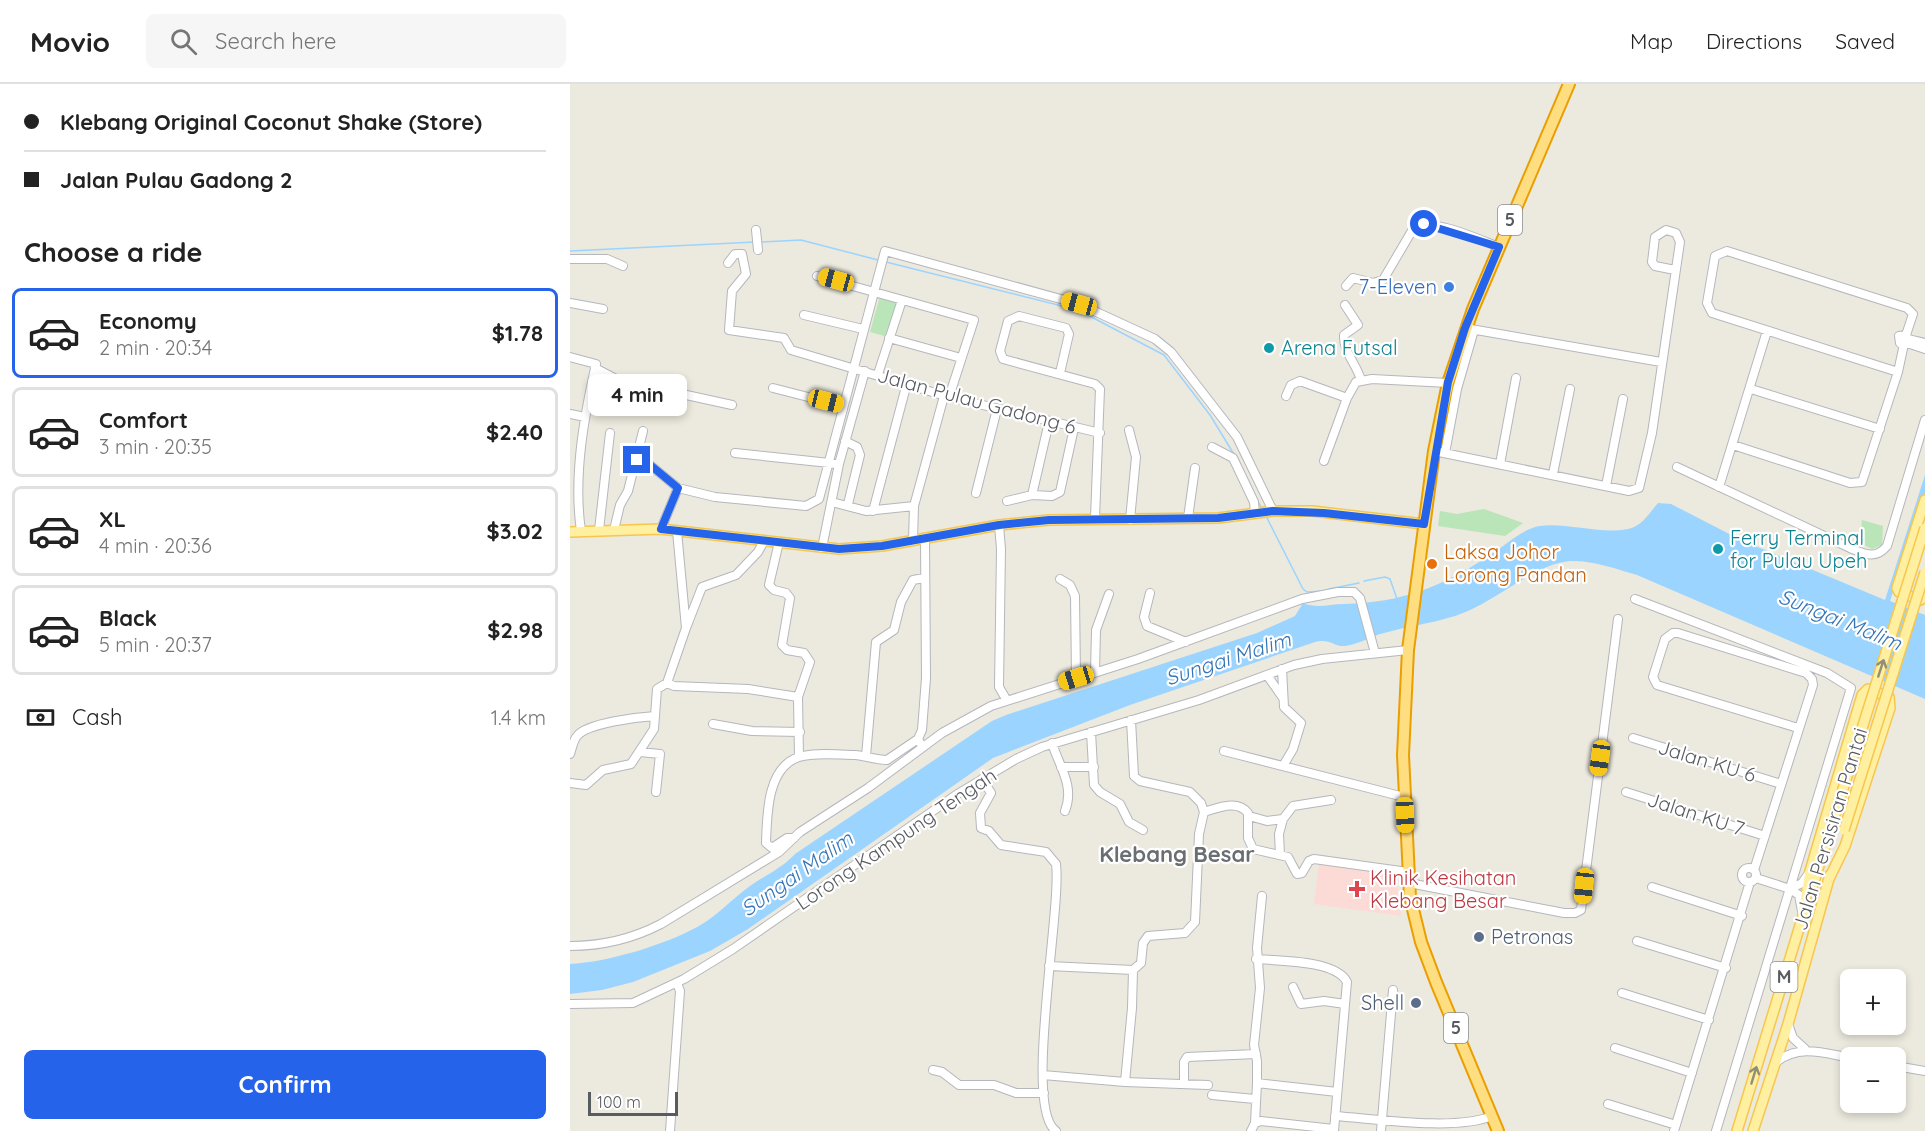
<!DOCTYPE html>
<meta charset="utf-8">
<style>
body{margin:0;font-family:Quicksand,sans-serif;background:#f6f6f6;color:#222;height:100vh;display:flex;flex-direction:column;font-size:22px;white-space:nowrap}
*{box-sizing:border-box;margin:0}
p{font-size:20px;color:#767676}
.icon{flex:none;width:33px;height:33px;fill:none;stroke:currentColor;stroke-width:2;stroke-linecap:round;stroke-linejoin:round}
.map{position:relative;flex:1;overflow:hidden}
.side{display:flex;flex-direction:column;background:#fff;width:570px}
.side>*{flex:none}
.banner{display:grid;align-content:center;height:132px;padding:0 24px;background:#fff}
.controls{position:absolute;left:1270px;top:885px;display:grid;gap:12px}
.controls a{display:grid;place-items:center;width:66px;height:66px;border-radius:9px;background:#fff;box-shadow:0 3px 9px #0003;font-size:30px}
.scale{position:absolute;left:18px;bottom:15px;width:90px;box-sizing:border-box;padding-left:6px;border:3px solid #585c61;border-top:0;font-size:16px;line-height:21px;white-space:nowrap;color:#585c61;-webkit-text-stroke:4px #fff;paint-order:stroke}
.end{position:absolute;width:27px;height:27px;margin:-14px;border:8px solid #2563eb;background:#fff;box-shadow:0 0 0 3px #fff}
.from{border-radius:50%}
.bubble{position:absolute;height:42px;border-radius:9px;background:#fff;box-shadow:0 3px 9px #0003;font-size:20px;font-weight:700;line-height:42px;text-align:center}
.car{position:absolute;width:18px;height:36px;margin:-18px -9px;border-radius:8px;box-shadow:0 0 4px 2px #0007;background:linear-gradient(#f5c518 24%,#345 0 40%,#f5c518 0 76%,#345 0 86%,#f5c518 0)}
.banner b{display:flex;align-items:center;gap:21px;height:57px;font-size:22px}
.banner b+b{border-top:2px solid #e0e0e0}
.banner i{width:15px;height:15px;background:#222}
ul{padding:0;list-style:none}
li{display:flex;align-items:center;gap:18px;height:90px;margin:0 12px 9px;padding:0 12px;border:3px solid #e0e0e0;border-radius:9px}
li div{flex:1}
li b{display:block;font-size:22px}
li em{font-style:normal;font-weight:700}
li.active{border-color:#2563eb}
li>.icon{width:54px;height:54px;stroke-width:1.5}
h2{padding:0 24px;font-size:27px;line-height:72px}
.pay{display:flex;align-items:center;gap:15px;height:66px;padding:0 24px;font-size:22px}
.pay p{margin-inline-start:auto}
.cta{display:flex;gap:12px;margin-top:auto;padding:12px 24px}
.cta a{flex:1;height:69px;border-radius:9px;background:#2563eb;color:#fff;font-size:24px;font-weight:700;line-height:69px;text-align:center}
header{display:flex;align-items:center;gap:36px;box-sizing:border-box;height:84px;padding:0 30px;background:#fff;border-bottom:2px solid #e0e0e0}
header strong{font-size:28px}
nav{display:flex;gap:33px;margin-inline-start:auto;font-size:21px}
.search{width:420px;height:54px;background:#f6f6f6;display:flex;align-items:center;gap:15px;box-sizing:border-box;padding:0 21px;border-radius:9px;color:#767676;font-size:22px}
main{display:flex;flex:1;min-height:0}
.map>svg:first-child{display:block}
.medical{fill:#fcdbd7}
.green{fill:#b9e5b9}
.water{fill:#9bd4ff}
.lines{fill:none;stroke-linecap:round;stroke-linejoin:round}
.stream{stroke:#9bd4ff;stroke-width:1.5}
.minor-casing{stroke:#b5b7bd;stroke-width:10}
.major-casing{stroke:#f7c64c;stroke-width:12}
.highway-casing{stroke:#ea9f00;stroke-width:14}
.minor{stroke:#fff;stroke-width:8}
.major{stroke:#ffefa0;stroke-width:9}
.highway{stroke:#ffde82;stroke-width:10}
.major-bridge-casing{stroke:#f7c64c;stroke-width:12;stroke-linecap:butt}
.major-bridge{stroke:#ffefa0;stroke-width:9}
.oneway{stroke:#928f77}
.route{stroke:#2563eb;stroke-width:8}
.shop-dot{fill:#3f7fe0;stroke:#fff;stroke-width:2}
.culture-dot{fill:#0f9aa8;stroke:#fff;stroke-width:2}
.food-dot{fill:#e8710a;stroke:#fff;stroke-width:2}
.health-dot{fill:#e0444e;stroke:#fff;stroke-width:2}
.service-dot{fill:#5c6f8a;stroke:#fff;stroke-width:2}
.labels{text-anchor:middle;stroke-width:4.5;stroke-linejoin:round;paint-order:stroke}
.shield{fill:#fff;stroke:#8a8d90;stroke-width:1.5}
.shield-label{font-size:18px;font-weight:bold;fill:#585c61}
.shop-label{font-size:20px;fill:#366cbe;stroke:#fff;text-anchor:end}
.culture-label{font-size:20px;fill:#0d838f;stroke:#fff;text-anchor:start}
.street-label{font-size:20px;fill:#585c61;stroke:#fff}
.food-label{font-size:20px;fill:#c56008;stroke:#fff;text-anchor:start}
.health-label{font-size:20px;fill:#be3a42;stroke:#fff;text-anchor:start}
.service-label{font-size:20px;fill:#4e5e75;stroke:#fff;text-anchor:start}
.water-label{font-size:21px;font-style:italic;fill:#3674b4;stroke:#fff}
.quarter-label{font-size:22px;font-weight:bold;fill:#696e73;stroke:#fff}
</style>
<header>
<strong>Movio</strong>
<div class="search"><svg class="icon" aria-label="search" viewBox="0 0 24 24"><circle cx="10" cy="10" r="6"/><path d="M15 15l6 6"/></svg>Search here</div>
<nav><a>Map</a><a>Directions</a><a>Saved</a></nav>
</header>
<main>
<section class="side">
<div class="banner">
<b><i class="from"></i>Klebang Original Coconut Shake (Store)</b>
<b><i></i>Jalan Pulau Gadong 2</b>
</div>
<h2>Choose a ride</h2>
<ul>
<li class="active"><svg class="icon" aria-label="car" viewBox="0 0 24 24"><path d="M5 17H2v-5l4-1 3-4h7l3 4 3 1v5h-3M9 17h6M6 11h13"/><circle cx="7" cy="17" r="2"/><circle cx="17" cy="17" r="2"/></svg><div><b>Economy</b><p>2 min · 20:34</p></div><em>$1.78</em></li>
<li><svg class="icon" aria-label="car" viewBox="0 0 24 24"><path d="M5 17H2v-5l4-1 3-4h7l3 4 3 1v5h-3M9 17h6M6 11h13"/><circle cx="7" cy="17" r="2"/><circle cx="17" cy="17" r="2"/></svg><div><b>Comfort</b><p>3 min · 20:35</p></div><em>$2.40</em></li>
<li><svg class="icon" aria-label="car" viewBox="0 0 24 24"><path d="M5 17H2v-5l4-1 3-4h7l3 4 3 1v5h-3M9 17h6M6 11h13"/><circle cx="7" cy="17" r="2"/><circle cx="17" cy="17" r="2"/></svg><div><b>XL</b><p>4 min · 20:36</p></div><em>$3.02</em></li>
<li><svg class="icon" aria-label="car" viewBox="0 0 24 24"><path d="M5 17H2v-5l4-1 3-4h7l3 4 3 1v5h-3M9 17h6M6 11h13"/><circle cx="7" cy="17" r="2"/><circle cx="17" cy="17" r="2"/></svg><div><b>Black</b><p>5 min · 20:37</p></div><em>$2.98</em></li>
</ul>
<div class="pay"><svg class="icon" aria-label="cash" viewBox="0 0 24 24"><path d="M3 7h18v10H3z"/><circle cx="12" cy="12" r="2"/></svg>Cash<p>1.4 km</p></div>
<div class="cta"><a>Confirm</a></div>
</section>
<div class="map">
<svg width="1355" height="1047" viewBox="0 0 1355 1047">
<rect width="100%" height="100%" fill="#ece9de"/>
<path class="medical" d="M749 779 826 791 831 832 744 820Z"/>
<path class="green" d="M310 212 328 217 318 253 300 248Z
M914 425 953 439 935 452 868 442 870 427 887 430Z
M1292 436 1313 442 1312 461 1302 465 1290 459Z"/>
<path class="water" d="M1355 391V410L1320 517 1355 531V615L1067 491C1046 485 1023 476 1000 477 970 479 933 510 906 523 878 538 845 540 814 549 801 552 790 560 775 562 764 563 760 554 745 558L560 621 423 674 178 845 140 867 63 898 32 906 0 910V880C38 878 95 861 129 842 148 831 162 815 180 802 196 791 212 784 225 770L422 637 436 631 687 549 725 532 733 519C747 525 759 520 774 520 834 518 868 504 919 472 935 462 951 445 970 442 998 438 1043 454 1066 442 1074 438 1082 426 1088 419L1101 420 1171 456 1315 516Z"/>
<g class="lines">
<path class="stream" d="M190 158 231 156 308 176
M0 167 185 158
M316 178 508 226 594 271 640 331 665 372
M683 408 692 425
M696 432 733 505 737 508 754 507
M794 497 815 493 820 495 827 515
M759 505 789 499"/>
<g class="minor-casing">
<path id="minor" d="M186 146 188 166
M0 175H37L53 182
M158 179 165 170H172L176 190 162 207 159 246 214 254 221 266 379 313 530 349
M247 192 404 236 379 313
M776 202 783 194 803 199 813 196 843 145C860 132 910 156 929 163
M0 219 33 225
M775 221 788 241 774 251C773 268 786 279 791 296
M234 231 293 245
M895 244 1091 278
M319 254 391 274
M1338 255 1355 259
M1337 259 1355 265
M0 273 26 280C14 333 3 392 11 447
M25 284 48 296 162 321
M1328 288 1142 229 1137 219 1145 172 1157 167 1337 224 1343 230 1336 251 1338 257 1330 259 1329 252 1336 251
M490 289 499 250 496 244 449 232 438 237 430 267 433 275 525 300 530 305 525 434
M308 290 332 216
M203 304 273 322
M1181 305 1310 345
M716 312 721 301 730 297 777 314
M0 330 15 333
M559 346 566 373 560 436
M275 357 287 363 290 371 278 420
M1163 361 1280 399 1292 398 1328 288 1334 260
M642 363 663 374 684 418 685 430
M864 367 1059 407 1069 404 1082 349 1110 158 1106 149 1096 146 1085 153 1082 178 1085 182 1105 186
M165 369 269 380
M875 369 887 305 904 246
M67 376 79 380 108 404 145 413 236 422 249 415 315 167 509 220 585 255 601 268 667 353 703 427
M754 377 777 314 786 298 802 295 878 299
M930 380 946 294
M1107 383 1280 464C1295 470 1305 476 1317 462L1355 336
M983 390 1000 305
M1036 402 1053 315
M1149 403 1197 247
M406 409 427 325
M462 411 482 412 490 408 504 344
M437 417 462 411 479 338
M262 418 296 427 344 422
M303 427 337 299
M618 434 625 384
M429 441 431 465 429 603 436 615
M91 445 108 404
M29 446 40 349
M44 446 50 421 58 407 73 347
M343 457 344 422 374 312
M209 458 199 501 204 506 216 509 220 514 212 561 217 566 234 569 240 578 228 613 229 673
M252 464 269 380 295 287
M490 495 500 501 505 512 506 594
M580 509 574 533 577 542 616 558
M1065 515 1257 589 1281 604 1146 1047
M116 544 132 503 166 491 188 468 194 457
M712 585 714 623 731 639 723 665 713 682
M525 588 526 546 539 510
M697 591 713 614
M97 599 104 602 178 605 228 613
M143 640 182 647 230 648
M521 648 524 701 530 708 550 720 559 738 573 746
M1063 654 1211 700
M350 659 348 655 352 646 356 594 355 455
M482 659C489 682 505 702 495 727
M654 667 834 713
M70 668 90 670 86 708
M0 670C2 664 3 657 7 652 17 639 68 633 85 632
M296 672 306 558 324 546 331 518 343 496 354 494
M491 683H524
M412 695 421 709 410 729 411 744 419 747 431 761 476 768 486 780C492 825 453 1025 486 1047
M0 699 16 701 33 686 61 680 84 645 87 605 97 599 116 544 107 447
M1056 708 1195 752
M634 728C648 724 667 715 678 729V754L683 765 718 773 727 790 732 789 739 777 744 775 838 788
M679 732 697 737 713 735 723 722 761 716
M224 754H217L202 764 196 759C197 731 197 683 229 673 244 668 269 671 285 671 296 672 306 676 317 676L348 655
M710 771 709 750 713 735
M1172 791a7 7 0 1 1 14 0a7 7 0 1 1-14 0Z
M1184 786 1243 601 1242 595 1236 589 1108 549H1103L1095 555 1083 593 1087 601 1228 644
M1186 794 1220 805 1229 811 1232 827
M839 799 994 829H1005L1011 826 1048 535
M1082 803 1172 832
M1220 805 1232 799 1239 789
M1067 857 1156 884
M0 862C33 862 62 855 91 840L209 768 230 748 298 704 372 649 421 622 568 575 732 515 768 508H784L790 514 805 569
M686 875C709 877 766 876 777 898L764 1047
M479 882 563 886 571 879 573 859 578 852 615 849 625 838 629 750 634 728 631 719 620 708 570 697 564 692 561 636
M723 903 731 920 754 917 775 920
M1052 909 1139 936
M0 920 63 919 114 895 163 865 386 711 446 675 472 663 629 616 724 581 752 575 838 566
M1218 940 1223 954 1235 965
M1045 964 1122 989
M1206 978C1230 960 1253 969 1281 974
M1326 982 1355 987
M363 986 372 988 389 1001H424L446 1009H474
M473 991 555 998 638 1001
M555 998 562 924 563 886
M687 999 767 1008
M614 1000V978L617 973 686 970
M642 1011 685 1015
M1038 1020 1106 1041
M765 1032C807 1035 886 1047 922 1032
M685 1039 691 1037 764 1045
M100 1047 110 907 107 899
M681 1047 685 1039 687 999V977L684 961 690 904 687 864 692 812
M811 1047 823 906
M1104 1047 1180 798"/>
</g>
<g class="major-casing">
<path id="major" d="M1355 416 1327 504 1329 508 1350 516 1355 513
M0 448 91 445 269 465 312 462 429 441 479 436 648 434 703 427H742L854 440
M1243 801 1262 740
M1233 831 1240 787 1292 611 1298 605 1319 613 1320 624 1275 762 1258 797
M1167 1047 1235 825
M1183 1047 1218 940 1260 791"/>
</g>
<g class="highway-casing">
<path id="highway" d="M928 1047 866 898 851 858 840 813 833 671 838 566 864 367 878 299 903 225 999 0"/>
</g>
<use href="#minor" class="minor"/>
<use href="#major" class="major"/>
<use href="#highway" class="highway"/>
<g class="major-bridge-casing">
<path id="major-bridge" d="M1262 740 1355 444
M1274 746 1355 488"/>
</g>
<use href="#major-bridge" class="major-bridge"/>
</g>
<defs><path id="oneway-shaft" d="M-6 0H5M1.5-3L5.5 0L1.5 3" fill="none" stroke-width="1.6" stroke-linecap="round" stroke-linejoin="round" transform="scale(1.5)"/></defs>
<g class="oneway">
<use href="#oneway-shaft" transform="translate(1311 584) rotate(-72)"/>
<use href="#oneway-shaft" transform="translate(1184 991) rotate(-73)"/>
</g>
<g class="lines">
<path class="route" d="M67 376 79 380 108 404 91 445 269 465 312 462 429 441 479 436 648 434 703 427 754 429 854 440 878 298 895 244 929 163 854 140"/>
</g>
<circle class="shop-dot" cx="879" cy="203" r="6"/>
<g class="culture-dot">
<circle cx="699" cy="264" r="6"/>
<circle cx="1148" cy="465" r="6"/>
</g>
<circle class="food-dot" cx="862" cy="480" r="6"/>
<path class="health-dot" d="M784 796h6v6h6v6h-6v6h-6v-6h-6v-6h6z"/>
<g class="service-dot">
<circle cx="909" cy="853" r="6"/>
<circle cx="846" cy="919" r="6"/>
</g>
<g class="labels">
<g class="shield">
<rect x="928" y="121" width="24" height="30" rx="4.5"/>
<rect x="1200.5" y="878" width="27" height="30" rx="4.5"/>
<rect x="874" y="929" width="24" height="30" rx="4.5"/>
</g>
<g class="shield-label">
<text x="940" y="142">5</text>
<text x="1214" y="899">M</text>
<text x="886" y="950">5</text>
</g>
<g class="shop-label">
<text x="867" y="210">7-Eleven</text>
</g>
<g class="culture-label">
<text x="711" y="271">Arena Futsal</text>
<text x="1160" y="461">Ferry Terminal<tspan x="1160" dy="23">for Pulau Upeh</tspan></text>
</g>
<g class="street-label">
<text transform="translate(407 317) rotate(15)" y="7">Jalan Pulau Gadong 6</text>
<text transform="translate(1137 677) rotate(17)" y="7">Jalan KU 6</text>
<text transform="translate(1126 730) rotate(18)" y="7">Jalan KU 7</text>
<text transform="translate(1260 745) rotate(-73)" y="7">Jalan Persisiran Pantai</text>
<text transform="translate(326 755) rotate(-34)" y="7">Lorong Kampung Tengah</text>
</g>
<g class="food-label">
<text x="874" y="475">Laksa Johor<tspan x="874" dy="23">Lorong Pandan</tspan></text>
</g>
<g class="health-label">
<text x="800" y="801">Klinik Kesihatan<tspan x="800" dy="23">Klebang Besar</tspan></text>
</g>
<g class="service-label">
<text x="921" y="860">Petronas</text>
<text x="834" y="926" text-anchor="end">Shell</text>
</g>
<g class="water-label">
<text transform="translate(1270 536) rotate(22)" y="7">Sungai Malim</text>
<text transform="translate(658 575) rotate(-18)" y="7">Sungai Malim</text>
<text transform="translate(227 790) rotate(-35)" y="7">Sungai Malim</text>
</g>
<g class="quarter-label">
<text x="607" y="778">Klebang Besar</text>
</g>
</g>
</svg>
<div class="controls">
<a>+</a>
<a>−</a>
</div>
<div class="scale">100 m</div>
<i class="end from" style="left:854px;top:140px"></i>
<i class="end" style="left:67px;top:376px"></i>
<div class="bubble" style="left:18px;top:290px;width:99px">4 min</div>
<i class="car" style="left:266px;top:196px;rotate:285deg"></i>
<i class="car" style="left:509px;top:220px;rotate:285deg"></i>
<i class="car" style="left:256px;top:317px;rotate:104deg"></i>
<i class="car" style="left:506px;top:594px;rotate:253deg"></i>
<i class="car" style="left:1030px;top:674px;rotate:188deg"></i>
<i class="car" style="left:835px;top:731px;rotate:178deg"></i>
<i class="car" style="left:1014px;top:802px;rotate:186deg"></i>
</div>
</main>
